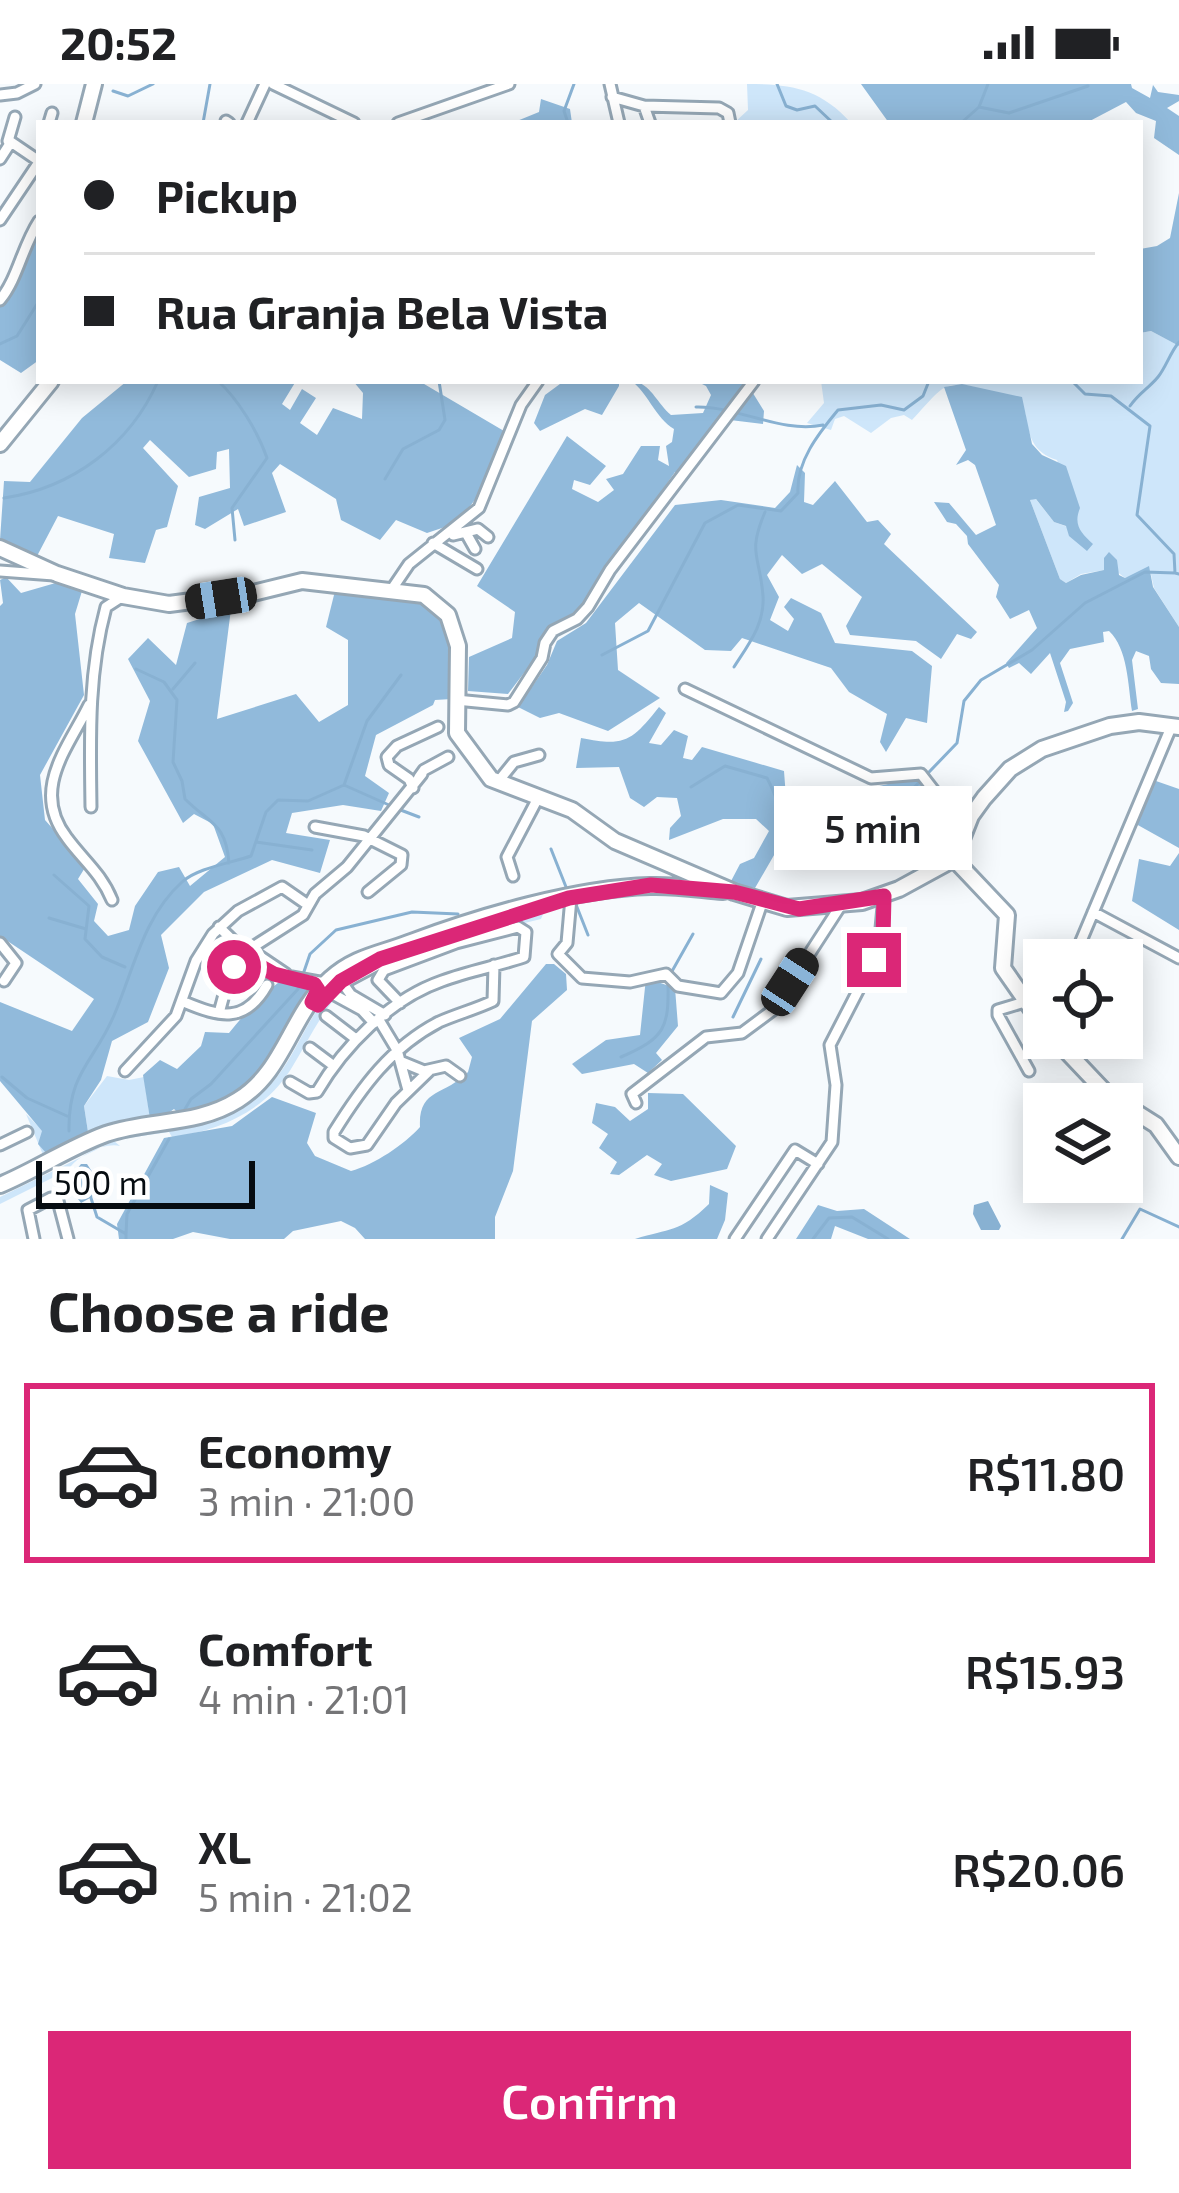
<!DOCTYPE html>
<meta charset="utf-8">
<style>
body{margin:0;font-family:"Exo 2",sans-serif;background:#f6f6f6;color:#202124;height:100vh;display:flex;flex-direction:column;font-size:45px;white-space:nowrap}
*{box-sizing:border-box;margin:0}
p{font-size:39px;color:#757577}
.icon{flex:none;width:66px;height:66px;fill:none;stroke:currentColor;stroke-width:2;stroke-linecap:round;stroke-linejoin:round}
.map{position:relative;height:1155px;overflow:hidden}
.drawer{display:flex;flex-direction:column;background:#fff;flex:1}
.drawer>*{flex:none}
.hud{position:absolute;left:36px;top:36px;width:1107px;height:264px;border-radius:0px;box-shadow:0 6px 30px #0003;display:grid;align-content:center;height:264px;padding:0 48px;background:#fff}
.tools{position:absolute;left:1023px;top:855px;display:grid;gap:24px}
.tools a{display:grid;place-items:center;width:120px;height:120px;border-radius:0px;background:#fff;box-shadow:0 6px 30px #0003;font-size:60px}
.scale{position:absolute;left:36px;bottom:30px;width:219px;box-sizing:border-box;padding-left:12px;border:6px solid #060c11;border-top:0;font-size:33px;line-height:42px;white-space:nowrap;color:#060c11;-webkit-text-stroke:9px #fff;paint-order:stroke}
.end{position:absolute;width:54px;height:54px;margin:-27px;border:15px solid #db2777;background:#fff;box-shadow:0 0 0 6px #fff}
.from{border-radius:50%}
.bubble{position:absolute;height:84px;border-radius:0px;background:#fff;box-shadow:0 6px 30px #0003;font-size:39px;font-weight:600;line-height:84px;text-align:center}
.car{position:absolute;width:36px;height:72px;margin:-36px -18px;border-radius:15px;box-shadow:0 0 9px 3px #0007;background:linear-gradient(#222 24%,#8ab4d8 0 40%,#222 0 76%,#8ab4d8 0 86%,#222 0)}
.hud b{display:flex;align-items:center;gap:42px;height:114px;font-size:45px}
.hud b+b{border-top:3px solid #e0e0e0}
.hud i{width:30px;height:30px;background:#202124}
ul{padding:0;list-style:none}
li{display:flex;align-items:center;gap:36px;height:180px;margin:0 24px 18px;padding:0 24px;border:6px solid transparent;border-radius:0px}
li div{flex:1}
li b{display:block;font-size:45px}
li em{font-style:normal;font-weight:600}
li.current{border-color:#db2777}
li>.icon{width:108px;height:108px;stroke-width:1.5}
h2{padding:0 48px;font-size:54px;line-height:144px}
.cta{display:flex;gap:24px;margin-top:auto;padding:24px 48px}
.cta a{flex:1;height:138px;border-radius:0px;background:#db2777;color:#fff;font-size:48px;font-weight:600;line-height:138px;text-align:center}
.status{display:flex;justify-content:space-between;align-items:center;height:84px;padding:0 60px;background:#fff;direction:ltr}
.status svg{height:33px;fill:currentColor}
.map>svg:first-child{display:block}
.green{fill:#cee6fa}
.forest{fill:#91badb}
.water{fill:#88b1d2}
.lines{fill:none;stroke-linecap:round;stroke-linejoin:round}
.stream{stroke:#88b1d2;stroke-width:3}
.minor-casing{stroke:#95a7b5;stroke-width:15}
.major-casing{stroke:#95a7b5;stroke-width:20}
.minor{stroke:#fff;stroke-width:9}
.major{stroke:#fff;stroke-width:14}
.route{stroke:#db2777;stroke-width:15}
</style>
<div class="status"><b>20:52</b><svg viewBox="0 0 49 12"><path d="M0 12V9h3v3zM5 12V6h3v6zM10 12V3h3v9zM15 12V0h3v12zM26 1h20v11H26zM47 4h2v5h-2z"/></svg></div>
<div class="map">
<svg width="1179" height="1155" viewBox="0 0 1179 1155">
<rect width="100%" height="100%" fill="#f6fafd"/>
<path class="green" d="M747 0C790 0 820 4 851 39H734L748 26Z
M1151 247 1179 262V543L1154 504 1150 486 1125 494 1106 479 1105 486 1081 490 1066 499 1060 495 1030 416 1035 414 1054 438 1079 447 1057 376C1032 368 1029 352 1025 328 1003 317 969 292 944 304 937 307 919 329 912 336L904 331 891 334 871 349 844 332 835 335 831 346 807 339 824 319 821 297H1140V249Z
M546 823 541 835C476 851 400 864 346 904L345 896 383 875Z
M313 898 322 900C304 916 296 942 284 964 255 1022 208 1030 150 1037 132 1039 111 1051 96 1045L94 1052 46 1078 26 1030 43 1047 39 1060 49 1070 61 1068 88 1048 84 1022 107 992 129 996 144 993 150 1035C199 1033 252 1010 277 964 283 953 286 941 292 929 298 918 307 908 313 898Z
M328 912 336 913C317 936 306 961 291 985 265 1027 219 1047 172 1053L169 1048 128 1054 125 1061 129 1052C189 1040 247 1040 284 983 300 959 309 933 328 912Z
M114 1057 120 1062C105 1058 78 1071 68 1086L0 1120V1113Z"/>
<path class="forest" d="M861 0H1131L1132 4 1150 14 1153 1 1158 8 1179 11V17L1167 24 1179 32V71L1154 54 1156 37 1136 29 1126 18 1086 39H889Z
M541 15 570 25 572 39H512L539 28Z
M1179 109V262L1151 247 1140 249V165L1157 162 1170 154Z
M39 144V276L21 289 0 276V219L16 199Z
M127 297H296L282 320 290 326 302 305 316 314 300 339 317 351 333 324 362 335 363 309 353 297H419L504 347 481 408 457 439 427 449 396 436 380 456 341 436 336 415 280 380 272 389 286 428 244 442 238 425 205 445 195 441 199 413 230 404 229 365 217 368 216 385 189 393 150 356 143 364 178 402 167 443 156 446 145 479 109 474 114 450 58 432 36 474 0 456 4 397 30 398 82 334Z
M564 297H619V302L602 331 585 325 540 347 534 339 545 311Z
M636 297C653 304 657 319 671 331L703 329 711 311 706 302 696 297H757L751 306 764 327 763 340 730 336 683 393 675 388 576 529 547 548 533 577 508 610 468 607 469 573 512 554 515 528 477 502 567 352 606 382 590 401 574 396 572 405 598 418 614 406 606 395 623 390 641 362H660L658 376 669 382 666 362 672 358 674 345C655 333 650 313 634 299Z
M962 300 1022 313 1032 360 1042 371 1066 382 1080 424C1073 441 1081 449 1093 460L1087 467 1069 452 1066 442 1054 438 1036 415 1030 416 1060 495 1066 499 1081 491 1104 486V474L1109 468 1117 476 1119 491 1125 494 1149 482 1153 503 1179 543V600L1161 599 1151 585 1149 572 1136 567 1132 576 1138 625 1132 627C1128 601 1128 565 1109 547L1103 548 1104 558 1070 565 1060 579 1073 619 1068 627 1064 628 1066 618 1050 569 1031 590 1019 579 1009 584 1006 579 1037 544 1029 526 1010 535 996 513 999 501 968 460 967 452 956 440 947 438 934 418 949 419 976 451 996 441 975 381 968 376 956 381 966 366 944 303Z
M797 381 805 389 804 418 813 421 835 397 867 438 878 436 891 450 884 460 977 548 971 555 957 550 941 575 916 557 850 551 846 542 862 513 822 480 802 490 782 471 767 491 779 513 770 536 788 547 794 535 784 523 791 514 821 529 835 559 912 567 932 582 927 639 906 634 886 668 880 658 887 630 849 608 831 584 742 554 731 567 705 566 639 519 615 539 618 586 660 614 608 647 559 629 540 634 518 623 547 581 557 557 586 539 675 421 721 416 775 424 790 408Z
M6 493 21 509 59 498 82 507 75 530 84 611 40 691 45 736 86 782 78 795 98 820 94 837 108 852 129 846 135 822 158 788 179 783 190 802 225 773 213 740 194 730 183 739 138 657 150 617 128 575 148 554 176 581 187 539 231 525 217 635 296 610 319 638 348 621V556L326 543 335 507C374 510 439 501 451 548 456 568 452 595 452 615L435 616 433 621 376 651 365 692 389 709 381 727 343 721 292 729 286 749 330 756 320 789 272 776 204 808 161 851 169 884 148 938 112 957 101 996 84 1022 88 1048 58 1069 47 1070 38 1060 42 1047 0 997V918L72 947 94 915 0 852V522L3 519 0 496Z
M659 623 666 629 649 659 661 661 674 646 688 652 683 674 692 676 702 663 784 687 787 727 806 742 827 705 875 703 918 693 959 749 953 759 928 763 917 752 928 724 919 707C899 722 884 730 859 728L855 732 863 745C853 768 830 793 803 778 795 774 788 765 781 759L755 804 730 799 740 780 754 774 769 747 756 735H723L669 756 670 744 681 732 677 714 657 713 644 723 630 714 619 683 576 684 581 654C625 663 632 657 659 623Z
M1156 697 1179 705V764L1136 740Z
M1179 769V846L1132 817 1139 775 1170 782Z
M546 880H554L566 890 567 906 532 937 513 1087 495 1133V1155H365L355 1144 341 1137 293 1147 284 1155H230L193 1148 173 1155H119L117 1140 164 1054 232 1042 272 1013 316 1029 307 1059 315 1072 351 1087C374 1081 405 1060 420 1043 418 1004 445 1012 468 988L472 973 459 954 500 935Z
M285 894 311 902C288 935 276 979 241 1004 223 1017 200 1023 182 1033L174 1025 163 1033 150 1035 143 991 160 976 177 985 201 962 205 948 229 949C245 929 264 908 285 894Z
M646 894 675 904 678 942 656 969 662 976 648 989 634 980 582 990 572 980 606 956 640 951Z
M648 1009 683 1010 736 1062 727 1085 671 1097 654 1091 662 1080 647 1071 619 1091 610 1090 617 1078 599 1064 608 1050 592 1039 596 1019 615 1023 630 1037 648 1025Z
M710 1101 728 1109 725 1136 717 1155H635C670 1144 679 1149 709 1120Z
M818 1121 837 1127 864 1125 910 1155H868L835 1142 831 1155H796Z"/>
<path class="water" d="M81 1080H87L97 1095 92 1113 81 1119 75 1111 77 1085Z
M988 1117 1001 1142 999 1146H981L973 1130 974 1121Z"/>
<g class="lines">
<path class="stream" d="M777 0 786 22 797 26 815 22 833 39
M113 7 128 12 153 0
M979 23 1009 29 1088 2
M203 39 210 0
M568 39 564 27 574 0
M961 39 979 23 988 0
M0 260 17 252 39 217
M218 297C238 315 258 348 267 374L232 424 235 456
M1072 297 1085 310 1111 312 1150 342 1137 431 1174 470 1175 489 1179 490
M1130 322C1139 309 1149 304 1158 293 1166 283 1170 269 1179 258
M696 323C738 322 782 350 823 341
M385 395 403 365 439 346 445 336 439 297
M4 414C72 404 130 361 158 297
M602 571 648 547 705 439 738 421 781 427 798 409C796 378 818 350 838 326L881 321 904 326 923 312 929 297
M734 583C748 561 765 540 763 512 760 471 747 470 765 428
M136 585 164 598 177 616 173 678 182 697 185 715C210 740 226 739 229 779
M173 605 195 579
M344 701 389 721
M691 703 725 682 767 694C789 735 774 745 821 773 842 764 851 752 849 729L858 721 878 725 905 713 957 659 964 617 981 596 1032 566 1085 519 1145 488 1175 489
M398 725 419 733
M256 758 312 766
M551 765 568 808
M54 791 89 822 85 855 102 873 125 883
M575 818 588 851
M49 834 86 845
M671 889 693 850
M733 933 761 875
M621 973C665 954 669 944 668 898
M2 993 27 1014 67 1032
M185 1025 191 1015 211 1000 298 905 310 870 336 846 412 828 458 830
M69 1047C68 987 95 978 115 929 134 884 144 832 182 798 197 784 231 779 251 772L266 728 278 716 308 717 344 701 367 637 401 591
M90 1111 97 1133 126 1150V1155
M126 1150 127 1130 169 1055
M813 1155 829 1134 852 1133 888 1155
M1122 1155 1140 1125 1179 1143"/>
<g class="minor-casing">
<path id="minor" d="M273 0 354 39
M610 0 619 39
M0 11 17 9 35 0
M612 13 644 22 719 24 728 29 730 39
M644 22 650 39
M226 37 229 39
M49 39 52 29
M247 39 265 0
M398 39 509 0
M8 57 15 33
M11 58 39 77
M0 75 11 58
M0 136 39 78
M0 216C18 194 22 163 39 137
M466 449 475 465
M453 451 478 445 488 453
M433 459 477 485
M0 487 54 491
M390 508 409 480 479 424 521 321 538 297
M685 605 871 694 921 690 966 748
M456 616 508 621 514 618 542 574 545 559 553 547 577 535 588 523 610 486 754 297
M89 621C68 664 30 706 67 754 83 776 101 789 112 816
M419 693 424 686 448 673
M497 699 514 678 539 671
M413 704 409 695 389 681 387 673 397 662 438 643
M91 723C90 654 88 589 106 523L123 512
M315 743 364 752 402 771 401 781 368 808
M513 792 507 773 538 714
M571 814 567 859 558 870 582 894 630 898 666 890 678 902 721 909 738 889 763 816
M1093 828 1179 874
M219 843 245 868
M0 859 16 879 4 897
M249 865 286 890
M242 872 275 890 325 899
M1073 876 1172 641
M341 897 351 911 385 931
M329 908 362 926 374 939
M1028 917 998 926V931L1029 987
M184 918C220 933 245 940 267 901
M219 929 228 896 245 868 303 831 315 810 347 783 422 690
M326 932 356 955
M379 936 397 966 408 1006
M310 964 334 982
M402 978 424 987 446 982 460 992
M125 987 176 932 196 877 213 850 238 827 282 803 308 821
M429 987 396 1019 367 1061 350 1064 334 1054V1048C362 1003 391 963 439 938 457 930 476 925 493 917L494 881
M290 998 309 1009 317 1008C344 962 390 915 442 897 469 887 497 882 524 873L526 848 518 843 456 859 384 886 378 896 400 919
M636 1019 632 1010 706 953 742 949 773 926 841 821
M0 1061 27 1048
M34 1155 28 1126 51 1114 58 1117 68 1155
M735 1155 795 1066 818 1080
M767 1155 832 1058 836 1001 830 961 879 866 884 812"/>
</g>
<g class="major-casing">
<path id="major" d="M84 39 94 0
M0 360 51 297
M0 464 57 490 123 512 169 520 253 509 302 497 424 511 448 531 458 562 457 649 491 695 572 726 615 757 734 808 787 824 862 818 899 805 954 775 971 732 984 714 1010 685 1042 665 1110 642 1139 638 1179 643
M954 775 1007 831 1003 884 1044 943
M338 899 387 873
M1054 954 1107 1010 1156 1041 1179 1073
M0 1101C36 1086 70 1063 106 1050 150 1035 197 1042 238 1016 285 987 290 931 330 895 355 872 381 870 411 858 481 832 576 804 650 802 674 801 699 805 723 807"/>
</g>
<use href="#minor" class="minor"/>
<use href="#major" class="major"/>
</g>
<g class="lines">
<path class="route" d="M234 883 242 872 274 890 314 900 318 906 312 918 318 921 341 897 380 875 569 814 651 801 734 808 799 825 884 812 883 854 874 876"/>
</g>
</svg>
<div class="tools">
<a><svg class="icon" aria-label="locate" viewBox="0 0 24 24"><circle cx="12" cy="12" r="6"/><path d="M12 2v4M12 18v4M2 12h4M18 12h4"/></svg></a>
<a><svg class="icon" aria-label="layers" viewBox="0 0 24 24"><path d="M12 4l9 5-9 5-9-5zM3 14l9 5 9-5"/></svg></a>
</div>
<div class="scale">500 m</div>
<i class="end from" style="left:234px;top:883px"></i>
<i class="end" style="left:874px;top:876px"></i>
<div class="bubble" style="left:774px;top:702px;width:198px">5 min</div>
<i class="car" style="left:221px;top:514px;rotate:261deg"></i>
<i class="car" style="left:790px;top:898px;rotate:33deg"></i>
<div class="hud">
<b><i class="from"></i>Pickup</b>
<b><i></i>Rua Granja Bela Vista</b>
</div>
</div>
<section class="drawer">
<h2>Choose a ride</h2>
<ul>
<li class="current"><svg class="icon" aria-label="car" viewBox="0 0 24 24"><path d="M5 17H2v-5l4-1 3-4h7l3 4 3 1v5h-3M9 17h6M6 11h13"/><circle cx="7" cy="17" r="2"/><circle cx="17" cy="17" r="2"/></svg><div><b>Economy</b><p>3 min · 21:00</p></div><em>R$11.80</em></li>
<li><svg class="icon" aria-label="car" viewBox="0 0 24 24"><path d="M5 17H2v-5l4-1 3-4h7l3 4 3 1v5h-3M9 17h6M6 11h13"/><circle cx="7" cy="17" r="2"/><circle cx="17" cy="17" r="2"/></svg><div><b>Comfort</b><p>4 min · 21:01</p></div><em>R$15.93</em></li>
<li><svg class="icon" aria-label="car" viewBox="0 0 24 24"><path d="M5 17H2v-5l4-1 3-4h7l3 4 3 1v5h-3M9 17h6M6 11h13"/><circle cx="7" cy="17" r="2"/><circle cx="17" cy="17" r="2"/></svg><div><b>XL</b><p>5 min · 21:02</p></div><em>R$20.06</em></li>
</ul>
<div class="cta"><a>Confirm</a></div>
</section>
